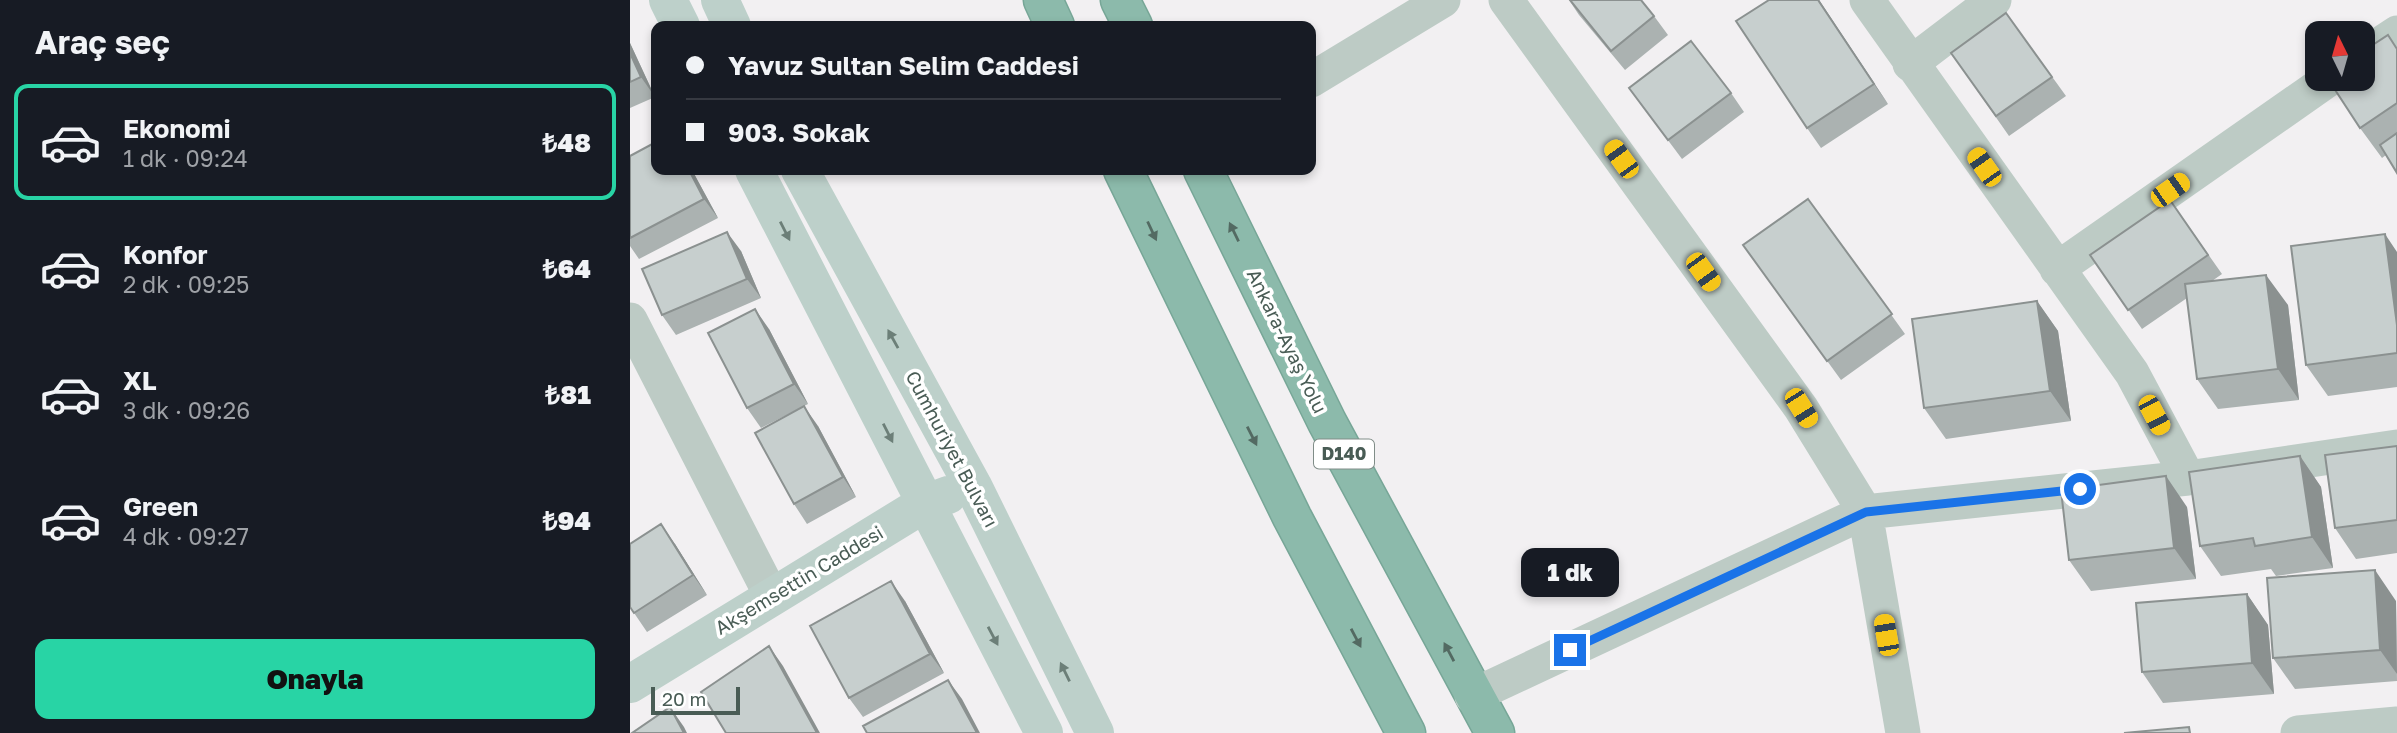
<!DOCTYPE html>
<html lang="tr">
<meta charset="utf-8">
<style>
body{margin:0;font-family:"Golos Text",sans-serif;background:#20242c;color:#f1f3f6;height:100vh;display:flex;flex-direction:column;font-size:26px;white-space:nowrap}
*{box-sizing:border-box;margin:0}
p{font-size:23px;color:#9ea1a6}
.icon{flex:none;width:38px;height:38px;fill:none;stroke:currentColor;stroke-width:2;stroke-linecap:round;stroke-linejoin:round}
.map{position:relative;flex:1;overflow:hidden}
.drawer{display:flex;flex-direction:column;background:#171b24;width:630px}
.drawer>*{flex:none}
.guide{position:absolute;left:21px;top:21px;width:665px;height:154px;border-radius:14px;box-shadow:0 4px 10px #0003;display:grid;align-content:center;height:154px;padding:0 35px;background:#171b24}
.needle{width:46px;rotate:355deg}
.tools{position:absolute;left:1675px;top:21px;display:grid;gap:14px}
.tools a{display:grid;place-items:center;width:70px;height:70px;border-radius:14px;background:#171b24;box-shadow:0 4px 10px #0003;font-size:35px}
.scale{position:absolute;left:21px;bottom:18px;width:89px;box-sizing:border-box;padding-left:7px;border:4px solid #495c55;border-top:0;font-size:19px;line-height:24px;white-space:nowrap;color:#495c55;-webkit-text-stroke:5px #fff;paint-order:stroke}
.end{position:absolute;width:32px;height:32px;margin:-16px;border:9px solid #1a73e8;background:#fff;box-shadow:0 0 0 4px #fff}
.from{border-radius:50%}
.bubble{position:absolute;height:49px;border-radius:14px;background:#171b24;box-shadow:0 4px 10px #0003;font-size:23px;font-weight:800;line-height:49px;text-align:center}
.car{position:absolute;width:21px;height:42px;margin:-21px -10px;border-radius:9px;box-shadow:0 0 5px 2px #0007;background:linear-gradient(#f5c518 24%,#345 0 40%,#f5c518 0 76%,#345 0 86%,#f5c518 0)}
.guide b{display:flex;align-items:center;gap:24px;height:66px;font-size:26px}
.guide b+b{border-top:2px solid #363941}
.guide i{width:18px;height:18px;background:#f1f3f6}
ul{padding:0;list-style:none}
li{display:flex;align-items:center;gap:21px;height:116px;margin:0 14px 10px;padding:0 21px;border:4px solid transparent;border-radius:14px}
li div{flex:1}
li b{display:block;font-size:26px}
li em{font-style:normal;font-weight:800}
li.active{border-color:#28d4a5}
li>.icon{width:63px;height:63px;stroke-width:1.5}
h2{padding:0 35px;font-size:32px;line-height:84px}
.cta{display:flex;gap:14px;margin-top:auto;padding:14px 35px}
.cta a{flex:1;height:80px;border-radius:14px;background:#28d4a5;color:#111;font-size:28px;font-weight:800;line-height:80px;text-align:center}
main{display:flex;flex:1;min-height:0}
.map>svg:first-child{display:block}
.lines{fill:none;stroke-linecap:round;stroke-linejoin:round}
.highway-casing{stroke:#77a697;stroke-width:41}
.street{stroke:#bdcbc5;stroke-width:35}
.secondary{stroke:#bdd0ca;stroke-width:38}
.highway{stroke:#8cbaab;stroke-width:38}
.wall{fill:#abb2b1}
.shaded-wall{fill:#8b9190}
.building{fill:#c7cfce;stroke:#8b9190;stroke-width:2}
.oneway{fill:#6c7f78}
.oneway2{fill:#536a62}
.route{stroke:#1a73e8;stroke-width:9}
.labels{text-anchor:middle;stroke-width:7;stroke-linejoin:round;paint-order:stroke}
.shield{fill:#fff;stroke:#808d88;stroke-width:2}
.shield-label{font-size:18px;font-weight:bold;fill:#495c55}
.street-label{font-size:19px;fill:#495c55;stroke:#fff}
</style>
<main>
<section class="drawer">
<h2>Araç seç</h2>
<ul>
<li class="active"><svg class="icon" aria-label="car" viewBox="0 0 24 24"><path d="M5 17H2v-5l4-1 3-4h7l3 4 3 1v5h-3M9 17h6M6 11h13"/><circle cx="7" cy="17" r="2"/><circle cx="17" cy="17" r="2"/></svg><div><b>Ekonomi</b><p>1 dk · 09:24</p></div><em>₺48</em></li>
<li><svg class="icon" aria-label="car" viewBox="0 0 24 24"><path d="M5 17H2v-5l4-1 3-4h7l3 4 3 1v5h-3M9 17h6M6 11h13"/><circle cx="7" cy="17" r="2"/><circle cx="17" cy="17" r="2"/></svg><div><b>Konfor</b><p>2 dk · 09:25</p></div><em>₺64</em></li>
<li><svg class="icon" aria-label="car" viewBox="0 0 24 24"><path d="M5 17H2v-5l4-1 3-4h7l3 4 3 1v5h-3M9 17h6M6 11h13"/><circle cx="7" cy="17" r="2"/><circle cx="17" cy="17" r="2"/></svg><div><b>XL</b><p>3 dk · 09:26</p></div><em>₺81</em></li>
<li><svg class="icon" aria-label="car" viewBox="0 0 24 24"><path d="M5 17H2v-5l4-1 3-4h7l3 4 3 1v5h-3M9 17h6M6 11h13"/><circle cx="7" cy="17" r="2"/><circle cx="17" cy="17" r="2"/></svg><div><b>Green</b><p>4 dk · 09:27</p></div><em>₺94</em></li>
</ul>
<div class="cta"><a>Onayla</a></div>
</section>
<div class="map">
<svg width="1767" height="733" viewBox="0 0 1767 733">
<rect width="100%" height="100%" fill="#f2f0f2"/>
<g class="lines">
<g class="highway-casing">
<path id="highway" d="M413 0 425 26
M490 0 503 26
M493 170 662 517 776 733
M573 170 697 422 865 733"/>
</g>
<path class="street" d="M876 0 1171 408 1235 512 1273 733
M1237 0 1502 373 1558 478
M1732 56 1767 33
M1280 64 1364 0
M681 80 813 0
M1427 269 1699 79
M0 320 142 597
M842 696 1235 512 1558 478 1767 447
M1668 733 1767 724"/>
<path class="secondary" d="M38 0 51 26
M90 0 102 26
M124 170 414 733
M170 170 343 486 465 733
M0 684 294 504 318 495"/>
<use href="#highway" class="highway"/>
</g>
<path class="wall" d="M939 0 1024 16 1038 35 995 70 949 15Z
M1189 0 1258 104 1191 148 1177 128Z
M1376 13 1436 96 1379 136 1321 53Z
M0 43 25 97 0 108Z
M1767 48V173L1756 155 1752 158 1730 128Z
M999 88 1101 93 1114 112 1052 159Z
M0 156 62 170 88 218 9 259 0 246Z
M1178 199 1275 334 1211 380 1113 245Z
M1540 200 1592 274 1582 281 1658 305 1669 400 1588 409 1567 379 1557 298 1512 329 1460 255Z
M111 251 131 298 46 335 32 315Z
M1767 252V387L1698 396 1676 365Z
M1407 301 1428 331 1441 421 1316 439 1294 408Z
M139 329 178 404 131 428 117 408Z
M188 426 226 497 177 524 164 504Z
M1767 446V553L1726 559 1705 528Z
M1670 456 1691 487 1703 568 1646 576 1641 569 1591 576 1570 546Z
M1557 507 1566 579 1461 591 1439 560Z
M45 544 77 595 17 632 0 607Z
M1617 594 1638 625 1644 694 1533 703 1512 672Z
M275 601 314 673 233 717 219 698Z
M1766 601 1767 681 1665 689 1643 658Z"/>
<path class="shaded-wall" d="M1188 0H1189L1258 104 1244 84Z
M0 43 25 97 11 77 0 53Z
M59 170H62L88 218 74 199Z
M97 232 111 251 131 298 117 279Z
M1755 234 1767 252V325Z
M1636 275 1658 305 1669 400 1648 369Z
M1407 301 1428 331 1441 421 1420 391Z
M125 309 139 329 178 404 164 384Z
M174 406 188 426 226 497 213 477Z
M1670 456 1691 487 1703 568 1682 537Z
M1536 476 1557 507 1566 579 1544 548Z
M31 524 45 544 77 595 63 575Z
M1745 570 1766 601 1767 674 1750 650Z
M261 581 275 601 314 673 300 654Z
M1617 594 1638 625 1644 694 1622 663Z
M139 646 153 666 190 733H187Z
M318 680 332 699 350 733H347Z
M40 707 54 727 57 733H54Z"/>
<path class="building" d="M940 0H1011L1024 16 981 51Z
M1139 0H1188L1244 84 1177 128 1106 21Z
M1376 13 1422 77 1366 116 1321 53Z
M1758 35 1767 49V103L1730 128 1698 79H1732V52Z
M1061 41 1101 93 1038 140 999 88Z
M0 53 11 77 0 82Z
M1767 133V173L1750 145Z
M26 142V170H59L74 199 0 238V156Z
M1178 199 1262 314 1197 361 1113 245Z
M1540 200 1578 255 1498 310 1460 255Z
M97 232 117 279 32 315 12 269Z
M1755 234 1767 325V353L1676 365 1661 246Z
M1636 275 1648 369 1567 379 1555 284Z
M1407 301 1420 391 1294 408 1282 319Z
M125 309 164 384 117 408 78 333Z
M174 406 213 477 164 504 125 433Z
M1767 446V520L1705 528 1695 455Z
M1670 456 1682 537 1625 546 1623 538 1570 546 1559 472Z
M1536 476 1544 548 1439 560 1431 490Z
M31 524 63 575 4 613 0 607V544Z
M1745 570 1750 650 1643 658 1637 578Z
M261 581 300 654 219 698 180 626Z
M1617 594 1622 663 1512 672 1506 603Z
M139 646 187 733H96L71 692Z
M318 680 347 733H237L233 726Z
M40 707 54 733H2Z
M1559 727 1560 733H1494Z"/>
<defs><path id="oneway-solid" d="M-6-.8H1V-3.2L6.5 0L1 3.2V.8H-6Z" transform="scale(1.75)"/></defs>
<g class="oneway">
<use href="#oneway-solid" transform="translate(155 231) rotate(63)"/>
<use href="#oneway-solid" transform="translate(263 339) rotate(-119)"/>
<use href="#oneway-solid" transform="translate(258 433) rotate(63)"/>
<use href="#oneway-solid" transform="translate(363 636) rotate(62)"/>
<use href="#oneway-solid" transform="translate(435 672) rotate(-116)"/>
</g>
<g class="oneway2">
<use href="#oneway-solid" transform="translate(522 231) rotate(65)"/>
<use href="#oneway-solid" transform="translate(604 232) rotate(-116)"/>
<use href="#oneway-solid" transform="translate(622 436) rotate(63)"/>
<use href="#oneway-solid" transform="translate(726 638) rotate(62)"/>
<use href="#oneway-solid" transform="translate(819 652) rotate(-118)"/>
</g>
<g class="lines">
<path class="route" d="M940 650 1236 512 1450 489"/>
</g>
<g class="labels">
<rect class="shield" x="684" y="439.5" width="60" height="29" rx="5"/>
<g class="shield-label">
<text x="714" y="460">D140</text>
</g>
<g class="street-label">
<text transform="translate(657 341) rotate(64)" y="7">Ankara-Ayaş Yolu</text>
<text transform="translate(322 449) rotate(62)" y="7">Cumhuriyet Bulvarı</text>
<text transform="translate(169 580) rotate(-31)" y="7">Akşemsettin Caddesi</text>
</g>
</g>
</svg>
<div class="tools">
<a><svg class="needle" viewBox="-14 -14 28 28"><path d="M0-13l5 13h-10z" fill="#e53935"/><path d="M0 13l5-13h-10z" fill="#9ea1a6"/></svg></a>
</div>
<div class="scale">20 m</div>
<i class="end from" style="left:1450px;top:489px"></i>
<i class="end" style="left:940px;top:650px"></i>
<div class="bubble" style="left:891px;top:548px;width:98px">1 dk</div>
<i class="car" style="left:991px;top:159px;rotate:324deg"></i>
<i class="car" style="left:1354px;top:167px;rotate:325deg"></i>
<i class="car" style="left:1540px;top:190px;rotate:55deg"></i>
<i class="car" style="left:1073px;top:272px;rotate:144deg"></i>
<i class="car" style="left:1171px;top:408px;rotate:148deg"></i>
<i class="car" style="left:1524px;top:415px;rotate:152deg"></i>
<i class="car" style="left:1256px;top:635px;rotate:350deg"></i>
<div class="guide">
<b><i class="from"></i>Yavuz Sultan Selim Caddesi</b>
<b><i></i>903. Sokak</b>
</div>
</div>
</main>
